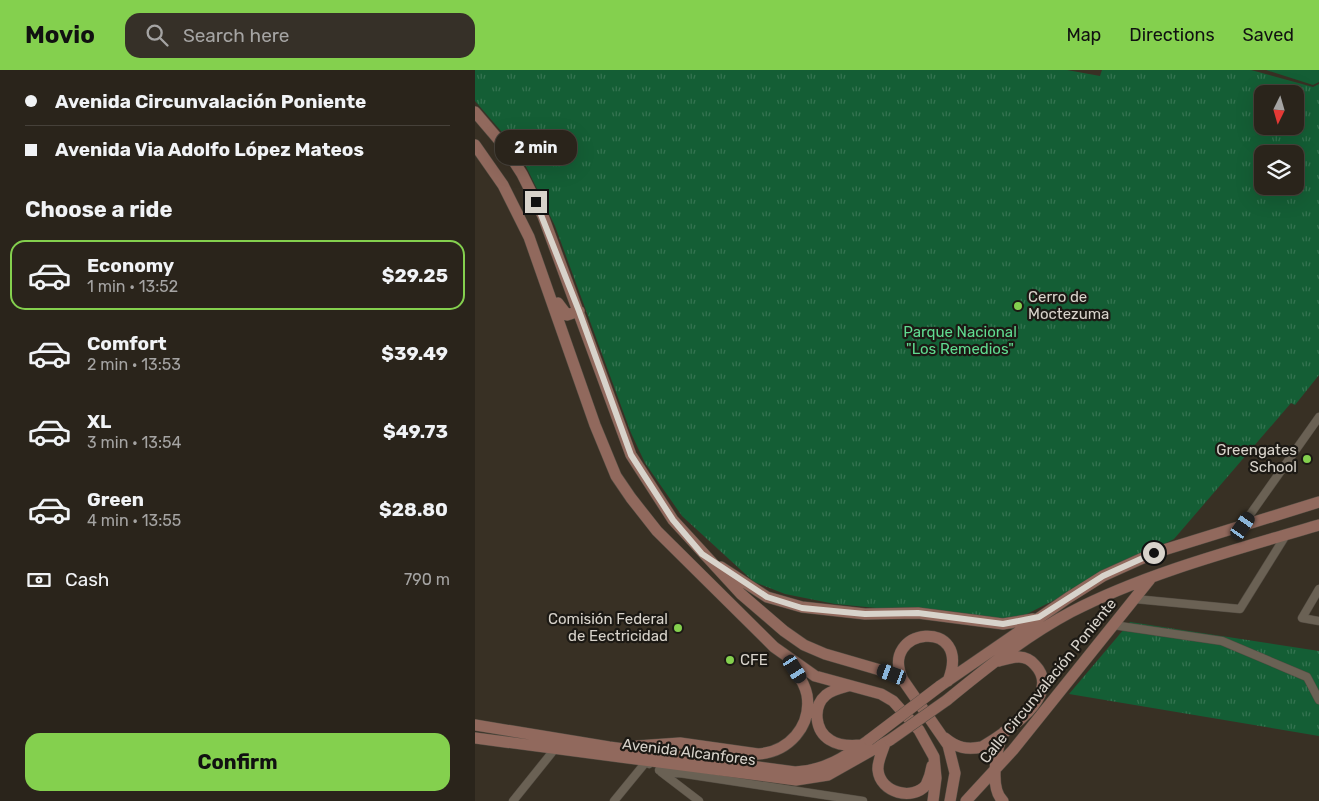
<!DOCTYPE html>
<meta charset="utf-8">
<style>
body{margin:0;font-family:Rubik,sans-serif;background:#363028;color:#f1f3f6;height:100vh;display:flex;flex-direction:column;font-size:19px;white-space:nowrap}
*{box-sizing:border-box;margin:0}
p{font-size:16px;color:#a5a4a3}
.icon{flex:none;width:28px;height:28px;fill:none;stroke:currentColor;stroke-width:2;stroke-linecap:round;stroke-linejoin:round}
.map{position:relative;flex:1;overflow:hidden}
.sheet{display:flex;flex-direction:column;background:#2a241b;width:475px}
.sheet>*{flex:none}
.hud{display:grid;align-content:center;height:110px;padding:0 25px;background:#2a241b}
.needle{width:32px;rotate:185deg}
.fabs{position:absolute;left:779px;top:15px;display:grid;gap:10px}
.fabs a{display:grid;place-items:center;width:50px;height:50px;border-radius:10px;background:#2a241b;box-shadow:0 5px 20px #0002,0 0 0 1px #46413a;font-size:25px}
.end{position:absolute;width:22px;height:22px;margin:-11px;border:6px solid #d8d3cb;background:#111;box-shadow:0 0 0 2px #111}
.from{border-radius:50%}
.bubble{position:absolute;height:35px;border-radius:15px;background:#2a241b;box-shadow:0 5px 20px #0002,0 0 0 1px #46413a;font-size:16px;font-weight:700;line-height:35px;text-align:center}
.car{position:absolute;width:15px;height:30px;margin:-15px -8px;border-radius:6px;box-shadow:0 0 4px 1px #0007;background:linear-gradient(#222 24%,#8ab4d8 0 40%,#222 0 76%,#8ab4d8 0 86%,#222 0)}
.hud b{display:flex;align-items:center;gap:18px;height:48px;font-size:19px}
.hud b+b{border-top:1px solid #46413a}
.hud i{width:12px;height:12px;background:#f1f3f6}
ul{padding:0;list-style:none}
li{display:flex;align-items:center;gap:15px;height:70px;margin:0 10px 8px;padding:0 15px;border:2px solid transparent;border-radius:15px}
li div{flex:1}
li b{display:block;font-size:19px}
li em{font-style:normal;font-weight:700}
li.on{border-color:#84d04e}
li>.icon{width:45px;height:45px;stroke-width:1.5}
h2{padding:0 25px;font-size:22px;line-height:60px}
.pay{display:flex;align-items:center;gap:12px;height:55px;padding:0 25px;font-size:19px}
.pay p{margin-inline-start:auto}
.primary-button{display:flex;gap:10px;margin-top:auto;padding:10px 25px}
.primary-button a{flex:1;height:58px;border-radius:15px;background:#84d04e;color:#111;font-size:20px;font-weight:700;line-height:58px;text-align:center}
header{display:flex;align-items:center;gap:30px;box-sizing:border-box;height:70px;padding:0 25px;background:#84d04e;color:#111}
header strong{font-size:24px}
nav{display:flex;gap:28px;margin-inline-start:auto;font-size:18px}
.search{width:350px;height:45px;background:#363028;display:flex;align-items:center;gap:12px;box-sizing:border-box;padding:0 18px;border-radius:15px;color:#a5a4a3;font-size:19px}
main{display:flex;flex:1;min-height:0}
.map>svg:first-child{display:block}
.grass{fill:url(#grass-tufts);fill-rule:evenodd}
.pitch{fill:#145e35}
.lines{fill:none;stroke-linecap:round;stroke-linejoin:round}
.street-casing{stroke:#534c42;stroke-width:9}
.secondary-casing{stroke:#534c42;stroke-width:12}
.street{stroke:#6a6154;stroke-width:8}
.secondary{stroke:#91695d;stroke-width:11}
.secondary-bridge-casing{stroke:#534c42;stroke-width:12;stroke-linecap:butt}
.secondary-bridge{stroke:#91695d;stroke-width:11}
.route{stroke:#d8d3cb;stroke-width:6}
.poi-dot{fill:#84d04e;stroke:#1c1914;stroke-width:2}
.labels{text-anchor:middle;stroke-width:4.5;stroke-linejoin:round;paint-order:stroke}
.poi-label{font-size:15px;fill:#d8d3cb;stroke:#1c1914;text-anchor:start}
.park-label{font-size:15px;fill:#60db90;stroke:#1c1914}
.street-label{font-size:15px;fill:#d8d3cb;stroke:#1c1914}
</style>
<header>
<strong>Movio</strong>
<div class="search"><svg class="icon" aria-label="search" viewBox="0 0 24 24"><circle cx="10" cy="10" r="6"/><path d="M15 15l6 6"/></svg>Search here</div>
<nav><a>Map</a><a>Directions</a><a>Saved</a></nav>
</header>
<main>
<section class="sheet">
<div class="hud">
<b><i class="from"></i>Avenida Circunvalación Poniente</b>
<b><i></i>Avenida Via Adolfo López Mateos</b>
</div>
<h2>Choose a ride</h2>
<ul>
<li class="on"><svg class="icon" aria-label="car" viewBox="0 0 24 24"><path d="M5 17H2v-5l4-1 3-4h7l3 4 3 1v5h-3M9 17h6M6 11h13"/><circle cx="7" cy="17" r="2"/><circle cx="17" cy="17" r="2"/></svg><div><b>Economy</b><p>1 min · 13:52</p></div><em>$29.25</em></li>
<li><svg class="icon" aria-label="car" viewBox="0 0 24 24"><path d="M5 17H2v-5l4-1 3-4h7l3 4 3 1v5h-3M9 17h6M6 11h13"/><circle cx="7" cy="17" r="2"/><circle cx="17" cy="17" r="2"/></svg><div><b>Comfort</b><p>2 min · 13:53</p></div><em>$39.49</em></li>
<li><svg class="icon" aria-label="car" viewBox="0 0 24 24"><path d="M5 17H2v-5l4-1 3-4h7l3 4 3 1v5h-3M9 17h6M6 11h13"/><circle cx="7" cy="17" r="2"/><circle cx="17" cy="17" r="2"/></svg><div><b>XL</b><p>3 min · 13:54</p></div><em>$49.73</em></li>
<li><svg class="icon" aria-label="car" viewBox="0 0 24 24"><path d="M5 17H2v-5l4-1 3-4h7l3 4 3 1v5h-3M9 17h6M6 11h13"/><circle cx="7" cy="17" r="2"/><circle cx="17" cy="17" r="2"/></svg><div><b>Green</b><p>4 min · 13:55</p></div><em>$28.80</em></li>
</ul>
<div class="pay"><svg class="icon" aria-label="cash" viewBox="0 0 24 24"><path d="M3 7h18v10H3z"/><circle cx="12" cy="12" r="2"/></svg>Cash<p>790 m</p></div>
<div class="primary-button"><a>Confirm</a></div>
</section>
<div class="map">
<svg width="844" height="731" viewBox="0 0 844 731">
<defs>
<pattern id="grass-tufts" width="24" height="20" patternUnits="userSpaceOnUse" patternTransform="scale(1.25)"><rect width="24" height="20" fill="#145e35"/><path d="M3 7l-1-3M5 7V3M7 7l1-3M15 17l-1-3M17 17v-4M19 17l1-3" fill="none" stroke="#357451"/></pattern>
</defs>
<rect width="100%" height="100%" fill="#383024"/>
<path class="grass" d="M0 0H592L625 6 627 0H776L838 17 844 14V305L820 335 816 333 699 469 548 546 526 550 360 534 310 524 279 512 207 446 170 393 156 363 80 156 44 82 0 31ZM788 24H820V56H788ZM788 84H820V116H788Z
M655 552 844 581V666L594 624Z"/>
<path class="pitch" d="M791 0H844V12L838 15Z"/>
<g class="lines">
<g class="street-casing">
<path id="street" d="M767 456 844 347
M844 519 827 548 844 551
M660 529 765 539 811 465
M638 555 747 571 832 607 844 630
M184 700 388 731
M186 702 224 731
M38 731 79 680
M139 731 171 692 174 694"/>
</g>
<g class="secondary-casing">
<path id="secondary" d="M0 42 29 76 47 104 68 146 156 385 198 450 266 524 309 561 329 575 350 584 405 600 428 610 473 675 480 703 475 731
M0 75 28 115 54 167 120 355 141 406 156 428 182 461 299 577 340 606 406 624 418 631 444 660 459 687 461 708 458 731
M83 233 92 245 104 241
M246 497 292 527 327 537 390 544 443 543 528 554 558 549
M428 610C402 557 499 546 473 611
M373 616C366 618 357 620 351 625 337 637 340 661 355 670 364 676 376 676 386 675
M465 616 593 528 628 506 679 483 844 432
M472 630C511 598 551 566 596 542 671 503 763 479 844 455
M0 655 134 677 320 702C350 701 371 686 394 670
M0 668 321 710 353 705 415 670
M470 668C482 678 492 680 507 677 530 663 589 625 560 595 550 583 538 587 524 591
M410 673C408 681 402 691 403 700 405 723 438 731 451 715 454 709 456 702 457 696
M162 676 205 673 283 684C313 682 337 657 332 625 330 613 322 603 316 593
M491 731 538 680 676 508
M528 731C514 718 521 678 529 662"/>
</g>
<use href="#street" class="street"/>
<use href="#secondary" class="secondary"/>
<g class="secondary-bridge-casing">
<path id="secondary-bridge" d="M394 670 465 616
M415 670 472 630"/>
</g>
<use href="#secondary-bridge" class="secondary-bridge"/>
</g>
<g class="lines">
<path class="route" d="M61 132 104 241 156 385 198 450 227 484 292 527 327 538 390 544 443 543 528 554 564 547 628 506 679 483"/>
</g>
<g class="poi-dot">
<circle cx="543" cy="236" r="5"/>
<circle cx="832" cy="389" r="5"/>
<circle cx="203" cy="558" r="5"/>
<circle cx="255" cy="590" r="5"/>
</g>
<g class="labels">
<g class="poi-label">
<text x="553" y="232">Cerro de<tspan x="553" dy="17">Moctezuma</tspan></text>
<text x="822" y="385" text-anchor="end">Greengates<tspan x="822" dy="17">School</tspan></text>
<text x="193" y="554" text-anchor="end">Comisión Federal<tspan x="193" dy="17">de Eectricidad</tspan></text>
<text x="265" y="595">CFE</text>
</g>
<g class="park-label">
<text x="485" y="267">Parque Nacional<tspan x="485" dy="17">"Los Remedios"</tspan></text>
</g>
<g class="street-label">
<text transform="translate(573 611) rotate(-51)" y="5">Calle Circunvalación Poniente</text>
<text transform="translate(214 682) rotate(7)" y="5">Avenida Alcanfores</text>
</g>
</g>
</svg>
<div class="fabs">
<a><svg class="needle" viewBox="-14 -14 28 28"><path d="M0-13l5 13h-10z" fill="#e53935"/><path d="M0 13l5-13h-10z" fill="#a5a4a3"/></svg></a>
<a><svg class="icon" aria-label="layers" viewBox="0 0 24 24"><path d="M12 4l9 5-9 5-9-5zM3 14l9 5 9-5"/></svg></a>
</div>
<i class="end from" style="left:679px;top:483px"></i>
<i class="end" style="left:61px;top:132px"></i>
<div class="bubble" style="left:20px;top:60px;width:82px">2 min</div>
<i class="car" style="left:768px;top:456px;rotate:35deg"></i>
<i class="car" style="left:320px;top:599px;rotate:148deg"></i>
<i class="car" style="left:417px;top:604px;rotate:290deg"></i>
</div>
</main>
